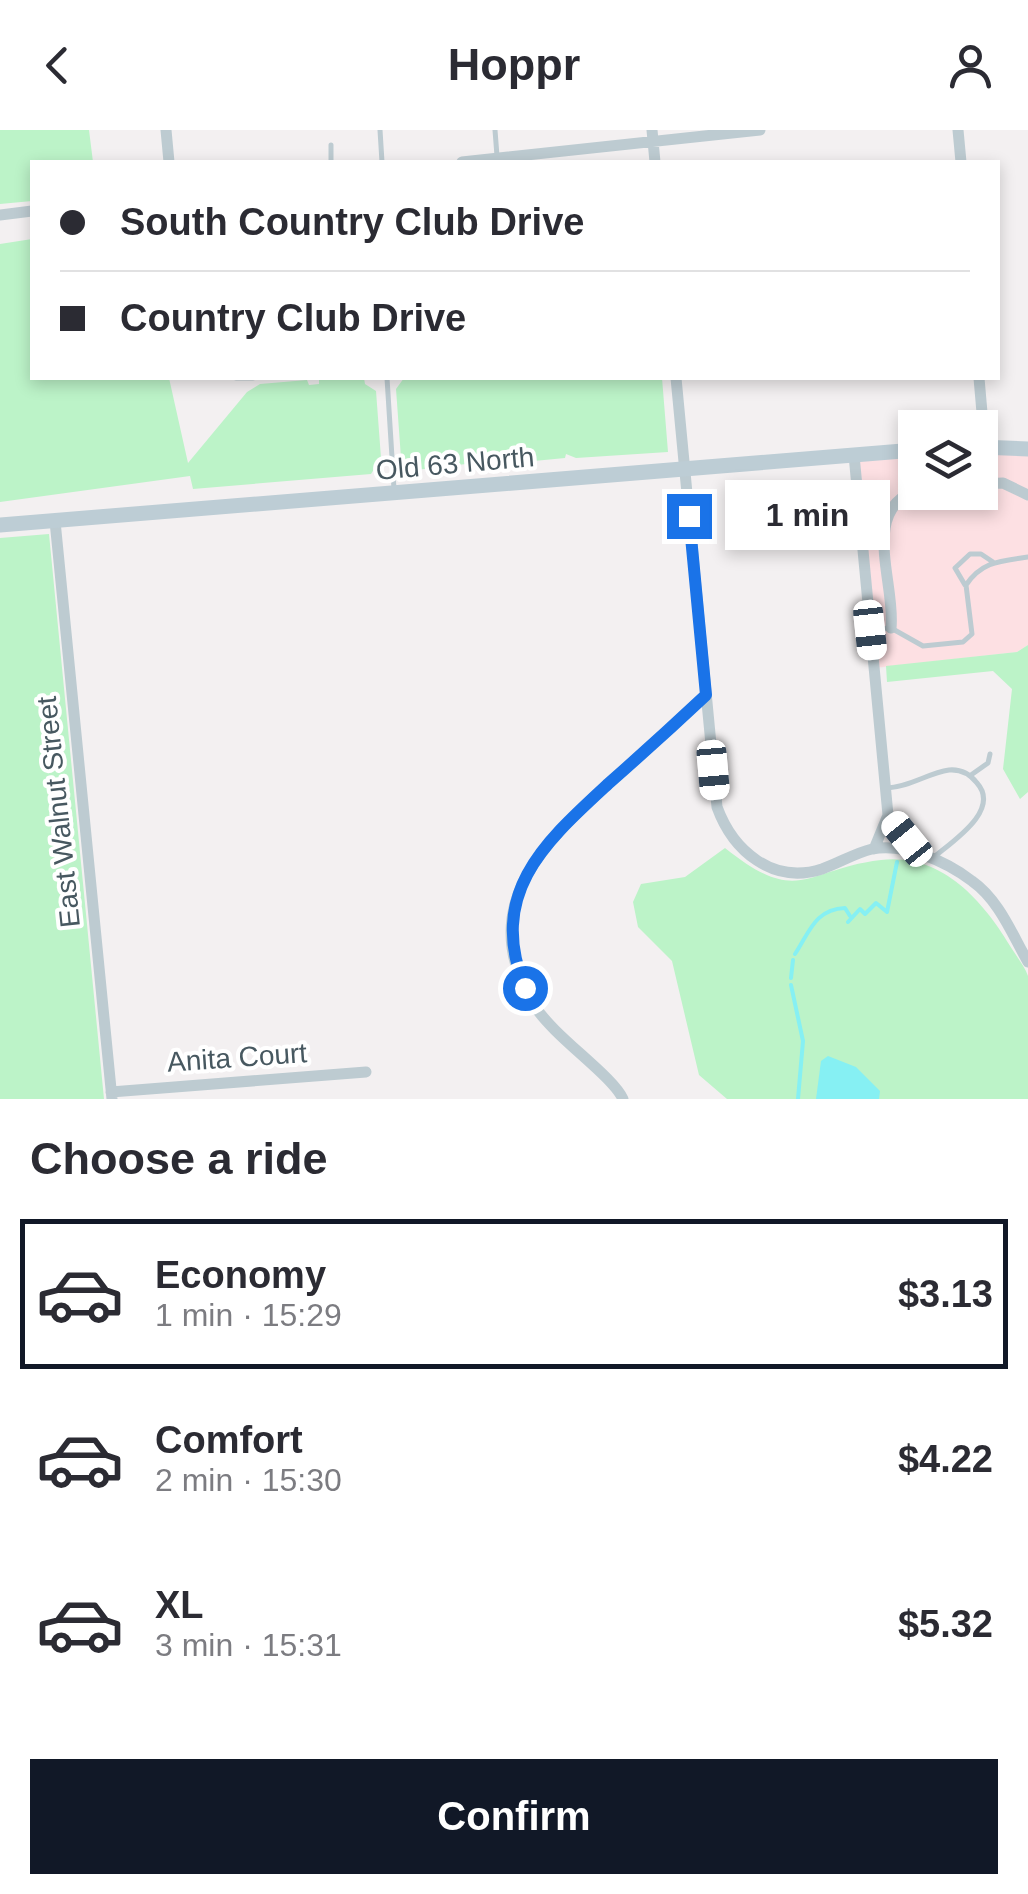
<!DOCTYPE html>
<meta charset="utf-8">
<style>
body{margin:0;font-family:Helvetica,sans-serif;background:#f2f2f3;color:#2b2b33;height:100vh;display:flex;flex-direction:column;font-size:38px;white-space:nowrap}
*{box-sizing:border-box;margin:0}
p{font-size:32px;color:#7c7c81}
.icon{flex:none;width:55px;height:55px;fill:none;stroke:currentColor;stroke-width:2;stroke-linecap:round;stroke-linejoin:round}
.map{position:relative;height:969px;overflow:hidden}
.drawer{display:flex;flex-direction:column;background:#fff;flex:1}
.drawer>*{flex:none}
.hud{position:absolute;left:30px;top:30px;width:970px;height:220px;border-radius:0px;box-shadow:0 5px 15px #0003;display:grid;align-content:center;height:220px;padding:0 30px;background:#fff}
.controls{position:absolute;left:898px;top:280px;display:grid;gap:20px}
.controls a{display:grid;place-items:center;width:100px;height:100px;border-radius:0px;background:#fff;box-shadow:0 5px 15px #0003;font-size:50px}
.end{position:absolute;width:45px;height:45px;margin:-22px;border:12px solid #1a73e8;background:#fff;box-shadow:0 0 0 5px #fff}
.from{border-radius:50%}
.bubble{position:absolute;height:70px;border-radius:0px;background:#fff;box-shadow:0 5px 15px #0003;font-size:32px;font-weight:600;line-height:70px;text-align:center}
.car{position:absolute;width:30px;height:60px;margin:-30px -15px;border-radius:12px;box-shadow:0 0 8px 2px #0007;background:linear-gradient(#fff 24%,#345 0 40%,#fff 0 76%,#345 0 86%,#fff 0)}
.hud b{display:flex;align-items:center;gap:35px;height:95px;font-size:38px}
.hud b+b{border-top:2px solid #e1e1e2}
.hud i{width:25px;height:25px;background:#2b2b33}
ul{padding:0;list-style:none}
li{display:flex;align-items:center;gap:30px;height:150px;margin:0 20px 15px;padding:0 10px;border:5px solid transparent;border-radius:0px}
li div{flex:1}
li b{display:block;font-size:38px}
li em{font-style:normal;font-weight:600}
li.current{border-color:#111827}
li>.icon{width:90px;height:90px;stroke-width:1.5}
h2{padding:0 30px;font-size:45px;line-height:120px}
.action{display:flex;gap:20px;margin-top:auto;padding:20px 30px}
.action a{flex:1;height:115px;border-radius:0px;background:#111827;color:#fff;font-size:40px;font-weight:600;line-height:115px;text-align:center}
header{display:flex;justify-content:space-between;align-items:center;height:130px;padding:0 30px;background:#fff;font-size:45px;font-weight:600}
.map>svg:first-child{display:block}
.medical{fill:#fde0e3}
.green{fill:#bcf3c8}
.water{fill:#86f0f3}
.lines{fill:none;stroke-linecap:round;stroke-linejoin:round}
.stream{stroke:#86f0f3;stroke-width:4}
.service{stroke:#bdcbd1;stroke-width:5}
.minor{stroke:#bdcbd1;stroke-width:11}
.secondary{stroke:#bdcdd5;stroke-width:15}
.route{stroke:#1a73e8;stroke-width:12}
.labels{text-anchor:middle;stroke-width:8;stroke-linejoin:round;paint-order:stroke}
.street-label{font-size:28px;fill:#475860;stroke:#fff}
</style>
<header><svg class="icon" aria-label="back" viewBox="0 0 24 24"><path d="M15 5l-7 7 7 7"/></svg>Hoppr<svg class="icon" aria-label="person" viewBox="0 0 24 24"><circle cx="12" cy="8" r="4"/><path d="M4 21q1-7 8-7t8 7"/></svg></header>
<div class="map">
<svg width="1028" height="969" viewBox="0 0 1028 969">
<rect width="100%" height="100%" fill="#f3f0f1"/>
<path class="medical" d="M980 317 1028 319V515L1017 522 874 538 854 325 915 320V362H980Z"/>
<path class="green" d="M0 0H89L93 32H32V71L0 74Z
M32 109V248H169L188 333 247 262 260 254 307 250 309 255 319 254V250L364 248 365 254 376 261 381 328 371 344 193 359 190 346 0 372V114Z
M404 248H662L668 322 576 328 566 324 565 328 534 331 533 327 492 334 491 331 416 340 401 328 396 259Z
M49 404 104 969H0V408Z
M1028 515V662L1020 669 1003 639 1012 559 993 541 887 552 886 536 1017 522Z
M725 718C800 778 804 739 881 730 943 723 984 772 1012 819 1017 827 1025 837 1028 846 1028 871 1028 940 1028 969H727L699 945 672 831 638 797 633 772 641 754 685 747Z"/>
<path class="water" d="M828 926 856 937 880 961 879 969H816L821 931Z"/>
<g class="lines">
<path class="stream" d="M848 792 860 779 865 784 876 773 887 782 897 732
M795 824C809 803 815 779 845 778L850 786
M791 848 793 830
M791 855 803 911 798 969"/>
<path class="service" d="M380 0 382 32
M495 0 497 26
M331 15V32
M236 248H253
M387 248 394 359
M965 455 955 438 970 424H981L993 432
M873 500 891 498 923 516 963 512 972 504 966 455C982 431 1001 431 1028 427
M971 645 988 633 990 624
M887 658C910 657 928 643 949 640 961 639 970 644 977 653 1001 680 953 711 934 727"/>
<path class="minor" d="M166 0 169 32
M652 0 655 32
M958 0 961 32
M462 32 760 0
M0 85 32 81
M676 248 717 677C733 721 773 755 822 739 839 733 855 723 872 719 905 713 946 731 972 751 999 770 1012 804 1028 832
M979 248 985 317
M854 325 888 685 874 719
M980 354 1003 353 1028 365
M55 391 112 969
M891 498C896 455 860 381 915 361
M888 685 922 724
M111 962 366 942
M623 969C612 945 554 907 534 875 474 778 542 715 609 653 642 624 674 595 706 565"/>
<path class="secondary" d="M980 317 1028 319
M0 395 915 320"/>
</g>
<g class="lines">
<path class="route" d="M525 858C487 763 544 713 608 654 641 625 674 595 706 565L689 386"/>
</g>
<g class="labels">
<g class="street-label">
<text transform="translate(455 333) rotate(-5)" y="10">Old 63 North</text>
<text transform="translate(58 682) rotate(-96)" y="10">East Walnut Street</text>
<text transform="translate(237 927) rotate(-4)" y="10">Anita Court</text>
</g>
</g>
</svg>
<div class="controls">
<a><svg class="icon" aria-label="layers" viewBox="0 0 24 24"><path d="M12 4l9 5-9 5-9-5zM3 14l9 5 9-5"/></svg></a>
</div>
<i class="end from" style="left:525px;top:858px"></i>
<i class="end" style="left:689px;top:386px"></i>
<div class="bubble" style="left:725px;top:350px;width:165px">1 min</div>
<i class="car" style="left:870px;top:500px;rotate:174deg"></i>
<i class="car" style="left:713px;top:640px;rotate:175deg"></i>
<i class="car" style="left:907px;top:709px;rotate:321deg"></i>
<div class="hud">
<b><i class="from"></i>South Country Club Drive</b>
<b><i></i>Country Club Drive</b>
</div>
</div>
<section class="drawer">
<h2>Choose a ride</h2>
<ul>
<li class="current"><svg class="icon" aria-label="car" viewBox="0 0 24 24"><path d="M5 17H2v-5l4-1 3-4h7l3 4 3 1v5h-3M9 17h6M6 11h13"/><circle cx="7" cy="17" r="2"/><circle cx="17" cy="17" r="2"/></svg><div><b>Economy</b><p>1 min · 15:29</p></div><em>$3.13</em></li>
<li><svg class="icon" aria-label="car" viewBox="0 0 24 24"><path d="M5 17H2v-5l4-1 3-4h7l3 4 3 1v5h-3M9 17h6M6 11h13"/><circle cx="7" cy="17" r="2"/><circle cx="17" cy="17" r="2"/></svg><div><b>Comfort</b><p>2 min · 15:30</p></div><em>$4.22</em></li>
<li><svg class="icon" aria-label="car" viewBox="0 0 24 24"><path d="M5 17H2v-5l4-1 3-4h7l3 4 3 1v5h-3M9 17h6M6 11h13"/><circle cx="7" cy="17" r="2"/><circle cx="17" cy="17" r="2"/></svg><div><b>XL</b><p>3 min · 15:31</p></div><em>$5.32</em></li>
</ul>
<div class="action"><a>Confirm</a></div>
</section>
